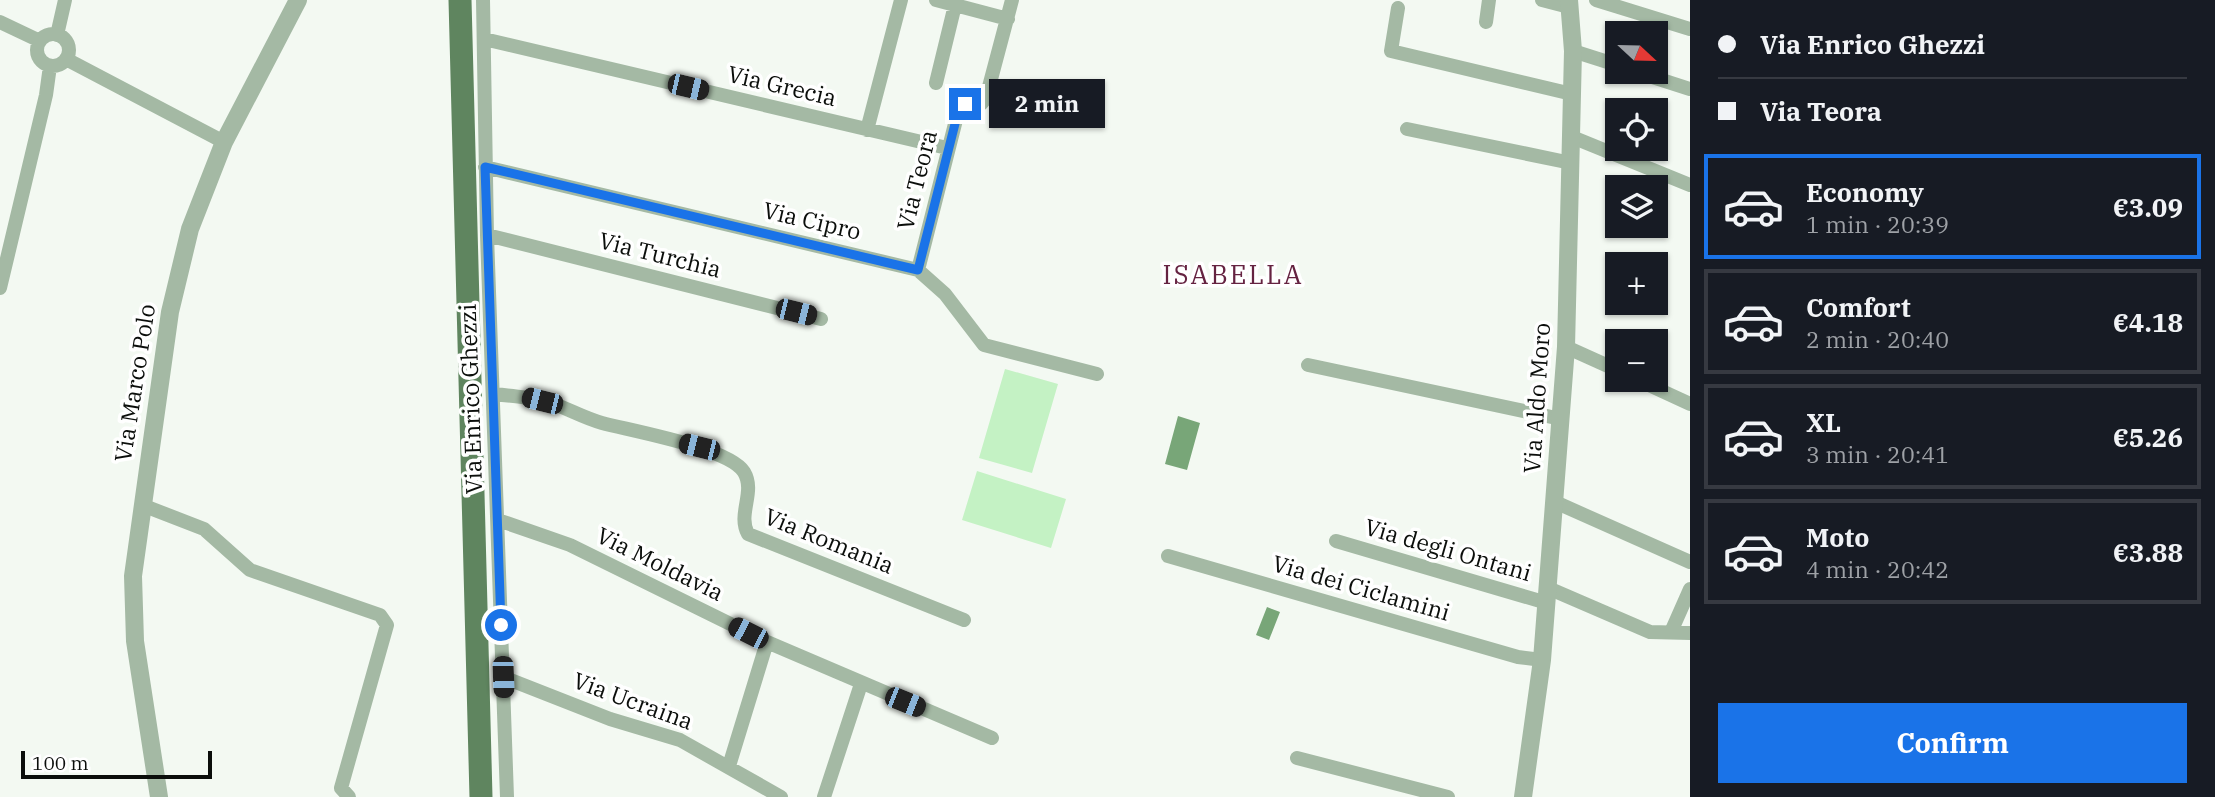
<!DOCTYPE html>
<meta charset="utf-8">
<style>
body{margin:0;font-family:"IBM Plex Serif",serif;background:#20242c;color:#f1f3f6;height:100vh;display:flex;flex-direction:column;font-size:26px;white-space:nowrap}
*{box-sizing:border-box;margin:0}
p{font-size:23px;color:#9ea1a6}
.icon{flex:none;width:38px;height:38px;fill:none;stroke:currentColor;stroke-width:2;stroke-linecap:round;stroke-linejoin:round}
.map{position:relative;flex:1;overflow:hidden}
.details{display:flex;flex-direction:column;background:#171b24;width:525px}
.details>*{flex:none}
.guide{display:grid;align-content:center;height:154px;padding:0 28px;background:#171b24}
.needle{width:46px;rotate:112deg}
.fabs{position:absolute;left:1605px;top:21px;display:grid;gap:14px}
.fabs a{display:grid;place-items:center;width:63px;height:63px;border-radius:0px;background:#171b24;box-shadow:0 2px 5px #0004;font-size:35px}
.scale{position:absolute;left:21px;bottom:18px;width:191px;box-sizing:border-box;padding-left:7px;border:4px solid #0b0e0b;border-top:0;font-size:19px;line-height:24px;white-space:nowrap;color:#0b0e0b;-webkit-text-stroke:5px #fff;paint-order:stroke}
.end{position:absolute;width:32px;height:32px;margin:-16px;border:9px solid #1a73e8;background:#fff;box-shadow:0 0 0 4px #fff}
.from{border-radius:50%}
.bubble{position:absolute;height:49px;border-radius:0px;background:#171b24;box-shadow:0 2px 5px #0004;font-size:23px;font-weight:800;line-height:49px;text-align:center}
.car{position:absolute;width:21px;height:42px;margin:-21px -10px;border-radius:9px;box-shadow:0 0 5px 2px #0007;background:linear-gradient(#222 24%,#8ab4d8 0 40%,#222 0 76%,#8ab4d8 0 86%,#222 0)}
.guide b{display:flex;align-items:center;gap:24px;height:66px;font-size:26px}
.guide b+b{border-top:2px solid #363941}
.guide i{width:18px;height:18px;background:#f1f3f6}
ul{padding:0;list-style:none}
li{display:flex;align-items:center;gap:21px;height:105px;margin:0 14px 10px;padding:0 14px;border:4px solid #363941;border-radius:0px}
li div{flex:1}
li b{display:block;font-size:26px}
li em{font-style:normal;font-weight:800}
li.current{border-color:#1a73e8}
li>.icon{width:63px;height:63px;stroke-width:1.5}
.button{display:flex;gap:14px;margin-top:auto;padding:14px 28px}
.button a{flex:1;height:80px;border-radius:0px;background:#1a73e8;color:#fff;font-size:28px;font-weight:800;line-height:80px;text-align:center}
main{display:flex;flex:1;min-height:0}
.map>svg:first-child{display:block}
.green{fill:#c4f2c4}
.water{fill:#78a678}
.lines{fill:none;stroke-linecap:round;stroke-linejoin:round}
.minor{stroke:#a4b9a4;stroke-width:14}
.tertiary{stroke:#a4b9a4;stroke-width:18}
.primary{stroke:#5f855f;stroke-width:23}
.route{stroke:#1a73e8;stroke-width:9}
.labels{text-anchor:middle;stroke-width:7;stroke-linejoin:round;paint-order:stroke}
.street-label{font-size:23px;fill:#0b0e0b;stroke:#fff}
.quarter-label{font-size:26px;letter-spacing:2px;fill:#652341;stroke:#fff}
</style>
<main>
<div class="map">
<svg width="1690" height="797" viewBox="0 0 1690 797">
<rect width="100%" height="100%" fill="#f3f9f2"/>
<path class="green" d="M1005 369 1058 384 1032 473 979 458Z
M977 471 1066 499 1051 548 962 520Z"/>
<path class="water" d="M1178 416 1200 423 1187 470 1165 464Z
M1267 607 1280 612 1269 640 1256 635Z"/>
<g class="lines">
<path class="minor" d="M483 0 487 235 507 797
M936 0 1008 19
M1542 0 1569 7
M1596 0 1690 29
M1398 8 1391 51 1572 94
M0 22 40 41
M1486 22 1489 0
M37 50a16 16 0 1 1 32 0a16 16 0 1 1-32 0Z
M57 35 65 0
M484 39 947 148
M1573 51 1617 65
M66 59 224 142
M1637 72 1690 89
M936 83 955 5
M1407 129 1571 163
M867 130 901 0
M1572 137 1690 185
M485 167 918 270 945 294 984 345 1097 374
M487 235 821 319
M918 270 959 108 981 104 986 98 1012 0
M0 288 46 95 50 66
M1566 347 1617 370
M1308 365 1561 419
M1638 380 1690 404
M493 394C515 396 537 398 557 405 572 411 587 419 602 423 632 431 729 448 744 472 756 492 737 514 748 534L964 620
M1555 502 1690 562
M142 505 204 529 250 570 380 615 387 625 341 788 349 797
M498 520 570 545 767 642 992 738
M1336 541 1547 603
M1168 556 1518 657 1542 660
M1548 588 1650 632 1690 633
M1671 632 1690 589
M503 677 610 719 680 740 781 797
M1297 758 1448 797
M729 766 767 642
M824 797 861 684"/>
<path class="tertiary" d="M159 797 135 641 133 576 170 312 190 229 224 142 298 0
M1523 797 1542 660 1566 347 1573 51 1569 0"/>
<path class="primary" d="M460 0 481 797"/>
</g>
<g class="lines">
<path class="route" d="M501 625 485 167 918 270 959 108 965 104"/>
</g>
<g class="labels">
<g class="street-label">
<text transform="translate(782 86) rotate(13)" y="8">Via Grecia</text>
<text transform="translate(917 180) rotate(-76)" y="8">Via Teora</text>
<text transform="translate(812 221) rotate(13)" y="8">Via Cipro</text>
<text transform="translate(660 255) rotate(14)" y="8">Via Turchia</text>
<text transform="translate(135 383) rotate(-81)" y="8">Via Marco Polo</text>
<text transform="translate(1537 398) rotate(-86)" y="8">Via Aldo Moro</text>
<text transform="translate(471 399) rotate(-92)" y="8">Via Enrico Ghezzi</text>
<text transform="translate(829 541) rotate(22)" y="8">Via Romania</text>
<text transform="translate(1448 550) rotate(16)" y="8">Via degli Ontani</text>
<text transform="translate(660 564) rotate(26)" y="8">Via Moldavia</text>
<text transform="translate(1361 588) rotate(16)" y="8">Via dei Ciclamini</text>
<text transform="translate(633 701) rotate(20)" y="8">Via Ucraina</text>
</g>
<g class="quarter-label">
<text x="1233" y="284">ISABELLA</text>
</g>
</g>
</svg>
<div class="fabs">
<a><svg class="needle" viewBox="-14 -14 28 28"><path d="M0-13l5 13h-10z" fill="#e53935"/><path d="M0 13l5-13h-10z" fill="#9ea1a6"/></svg></a>
<a><svg class="icon" aria-label="locate" viewBox="0 0 24 24"><circle cx="12" cy="12" r="6"/><path d="M12 2v4M12 18v4M2 12h4M18 12h4"/></svg></a>
<a><svg class="icon" aria-label="layers" viewBox="0 0 24 24"><path d="M12 4l9 5-9 5-9-5zM3 14l9 5 9-5"/></svg></a>
<a>+</a>
<a>−</a>
</div>
<div class="scale">100 m</div>
<i class="end from" style="left:501px;top:625px"></i>
<i class="end" style="left:965px;top:104px"></i>
<div class="bubble" style="left:989px;top:79px;width:116px">2 min</div>
<i class="car" style="left:688px;top:87px;rotate:103deg"></i>
<i class="car" style="left:796px;top:312px;rotate:104deg"></i>
<i class="car" style="left:542px;top:401px;rotate:284deg"></i>
<i class="car" style="left:699px;top:447px;rotate:284deg"></i>
<i class="car" style="left:748px;top:633px;rotate:297deg"></i>
<i class="car" style="left:503px;top:677px;rotate:178deg"></i>
<i class="car" style="left:905px;top:702px;rotate:112deg"></i>
</div>
<section class="details">
<div class="guide">
<b><i class="from"></i>Via Enrico Ghezzi</b>
<b><i></i>Via Teora</b>
</div>
<ul>
<li class="current"><svg class="icon" aria-label="car" viewBox="0 0 24 24"><path d="M5 17H2v-5l4-1 3-4h7l3 4 3 1v5h-3M9 17h6M6 11h13"/><circle cx="7" cy="17" r="2"/><circle cx="17" cy="17" r="2"/></svg><div><b>Economy</b><p>1 min · 20:39</p></div><em>€3.09</em></li>
<li><svg class="icon" aria-label="car" viewBox="0 0 24 24"><path d="M5 17H2v-5l4-1 3-4h7l3 4 3 1v5h-3M9 17h6M6 11h13"/><circle cx="7" cy="17" r="2"/><circle cx="17" cy="17" r="2"/></svg><div><b>Comfort</b><p>2 min · 20:40</p></div><em>€4.18</em></li>
<li><svg class="icon" aria-label="car" viewBox="0 0 24 24"><path d="M5 17H2v-5l4-1 3-4h7l3 4 3 1v5h-3M9 17h6M6 11h13"/><circle cx="7" cy="17" r="2"/><circle cx="17" cy="17" r="2"/></svg><div><b>XL</b><p>3 min · 20:41</p></div><em>€5.26</em></li>
<li><svg class="icon" aria-label="car" viewBox="0 0 24 24"><path d="M5 17H2v-5l4-1 3-4h7l3 4 3 1v5h-3M9 17h6M6 11h13"/><circle cx="7" cy="17" r="2"/><circle cx="17" cy="17" r="2"/></svg><div><b>Moto</b><p>4 min · 20:42</p></div><em>€3.88</em></li>
</ul>
<div class="button"><a>Confirm</a></div>
</section>
</main>
